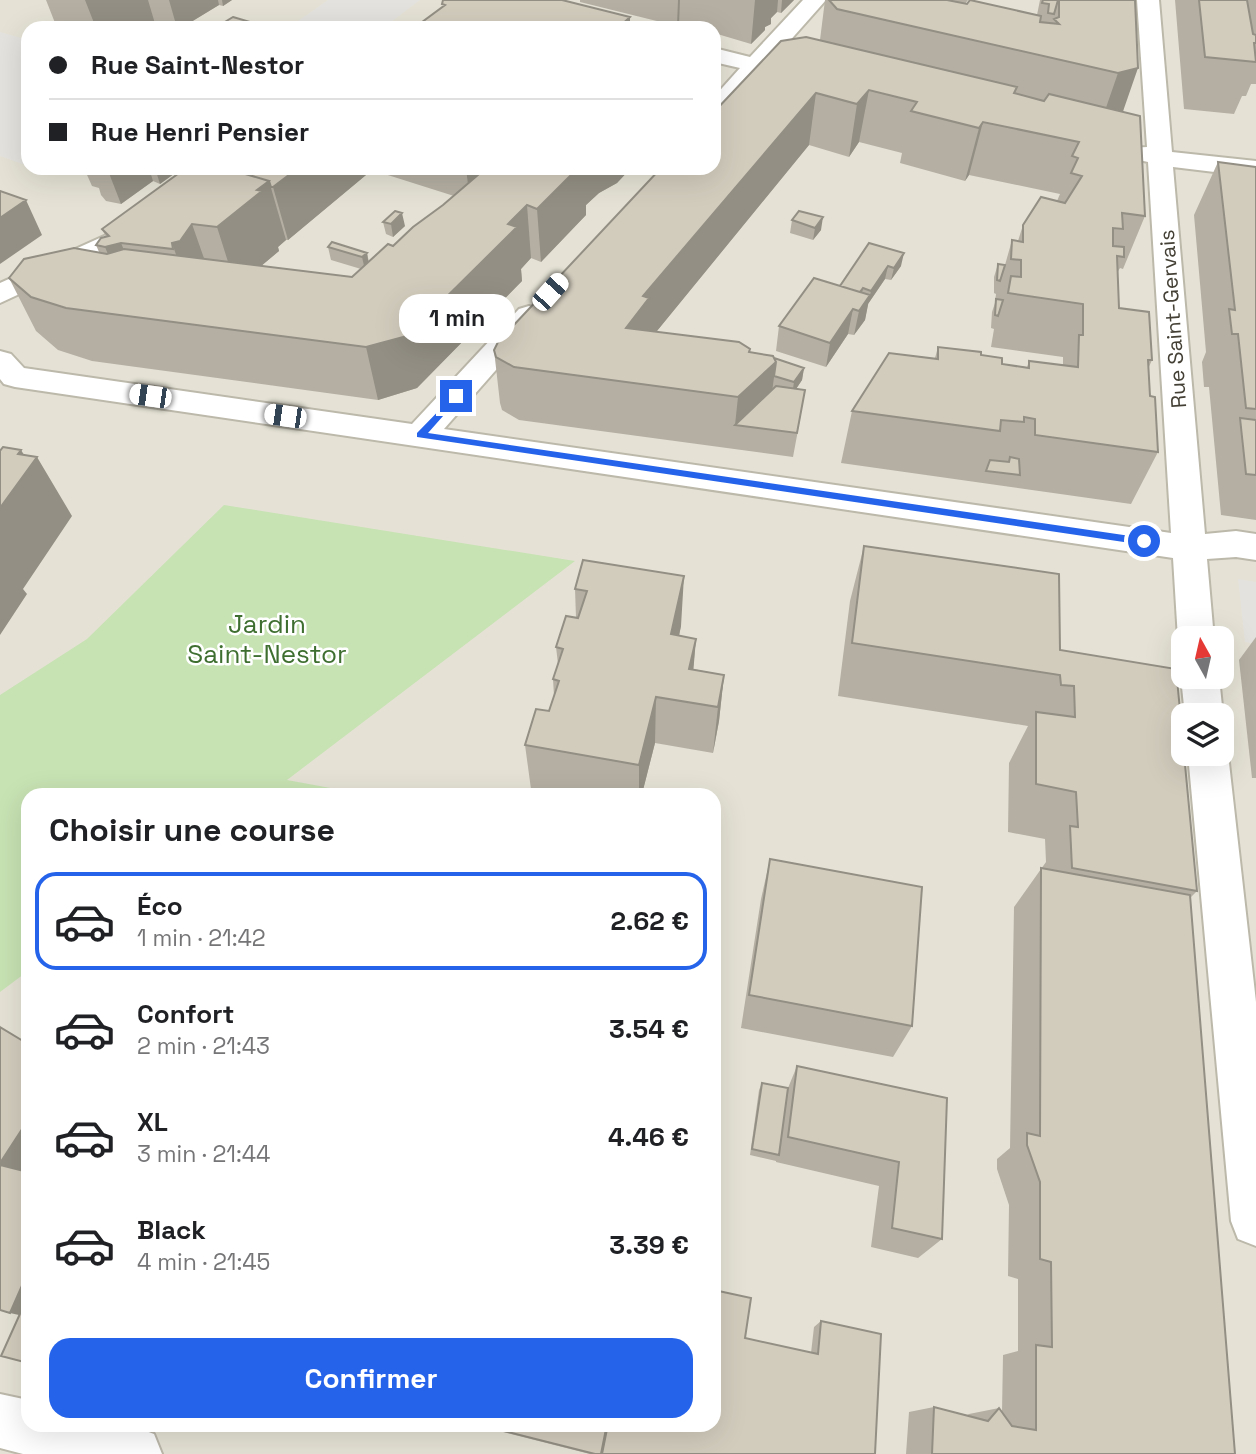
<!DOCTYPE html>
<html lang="fr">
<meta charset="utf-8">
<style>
body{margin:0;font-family:"Space Grotesk",sans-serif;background:#f6f6f6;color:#202124;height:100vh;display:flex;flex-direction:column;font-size:26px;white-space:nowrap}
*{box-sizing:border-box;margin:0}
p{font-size:23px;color:#757577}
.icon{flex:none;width:38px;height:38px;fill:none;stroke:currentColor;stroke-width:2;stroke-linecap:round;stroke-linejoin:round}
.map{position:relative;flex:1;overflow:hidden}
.details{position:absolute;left:21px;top:788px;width:700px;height:644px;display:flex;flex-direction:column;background:#fff;border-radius:21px;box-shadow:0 7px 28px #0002}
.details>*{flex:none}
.banner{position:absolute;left:21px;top:21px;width:700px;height:154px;border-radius:21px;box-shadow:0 7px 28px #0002;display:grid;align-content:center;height:154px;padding:0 28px;background:#fff}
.needle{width:46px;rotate:352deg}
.fabs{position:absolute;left:1171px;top:626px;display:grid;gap:14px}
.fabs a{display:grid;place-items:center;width:63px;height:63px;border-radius:14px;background:#fff;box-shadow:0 7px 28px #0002;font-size:35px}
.end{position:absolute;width:32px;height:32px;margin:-16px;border:9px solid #2563eb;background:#fff;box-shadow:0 0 0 4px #fff}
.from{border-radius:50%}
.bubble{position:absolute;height:49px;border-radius:21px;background:#fff;box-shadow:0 7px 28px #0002;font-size:23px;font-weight:800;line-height:49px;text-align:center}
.car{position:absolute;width:21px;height:42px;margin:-21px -10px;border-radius:9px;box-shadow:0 0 5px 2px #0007;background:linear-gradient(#fff 24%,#345 0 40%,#fff 0 76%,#345 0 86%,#fff 0)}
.banner b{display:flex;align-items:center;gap:24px;height:66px;font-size:26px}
.banner b+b{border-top:2px solid #e0e0e0}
.banner i{width:18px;height:18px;background:#202124}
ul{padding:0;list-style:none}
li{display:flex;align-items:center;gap:21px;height:98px;margin:0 14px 10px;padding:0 14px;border:4px solid transparent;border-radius:21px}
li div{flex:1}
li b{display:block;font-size:26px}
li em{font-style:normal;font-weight:800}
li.active{border-color:#2563eb}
li>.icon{width:63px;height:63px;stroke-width:1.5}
h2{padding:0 28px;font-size:32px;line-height:84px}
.cta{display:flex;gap:14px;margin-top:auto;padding:14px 28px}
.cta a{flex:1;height:80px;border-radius:21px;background:#2563eb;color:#fff;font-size:28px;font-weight:800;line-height:80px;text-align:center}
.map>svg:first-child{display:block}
.residential{fill:#e5e2d5;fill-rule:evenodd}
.green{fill:#c7e2b3}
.parking{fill:#e3e2de}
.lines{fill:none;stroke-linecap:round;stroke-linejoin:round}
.minor-casing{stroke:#bcb8aa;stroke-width:4}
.minor{fill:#fff;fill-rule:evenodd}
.wall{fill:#b5afa3;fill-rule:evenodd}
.shaded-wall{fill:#938f84}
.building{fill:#d2ccbd;stroke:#938f84;stroke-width:2}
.route{fill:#2563eb}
.labels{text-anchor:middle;stroke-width:5;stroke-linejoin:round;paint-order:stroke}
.far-street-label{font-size:21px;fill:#444036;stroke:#fff}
.park-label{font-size:26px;fill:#3f6f30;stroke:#fff}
</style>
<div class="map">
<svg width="1256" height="1454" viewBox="0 0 1256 1454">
<rect width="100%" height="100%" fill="#f1f0e7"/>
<path class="residential" d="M0 0H1256V1454H0ZM28 28H714V168H28ZM1183 639H1222V677H1183ZM1183 716H1222V754H1183ZM28 794H714V1424H28Z"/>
<path class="green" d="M224 505 575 561 287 780 363 794H28V971L0 992V695L87 639Z"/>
<path class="parking" d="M328 0H420L383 28H288Z
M0 32 28 40V166L0 156Z
M1238 579 1256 582V644L1245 642Z"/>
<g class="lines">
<g class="minor-casing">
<path id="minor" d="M803 0H826L771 62 815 73 819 78 815 83 807 85 761 73 723 116 714 118V97L740 68 714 62V48L750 57Z
M1137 0H1159L1172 152 1256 161V177L1173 167 1205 534 1236 531 1256 534V560L1236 557 1207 559 1214 639H1183V649L1178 639 1173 558 15 387 4 384 0 379V351L11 354 24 368 412 424 519 309 529 306 539 309 543 315 539 321 444 429 1171 533 1148 162 1130 158 1126 153 1130 148 1147 147Z
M144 218 153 220 157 226 153 232 0 303V283Z
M1183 674V677H1219L1223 716 1222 719V716H1185L1181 677Z
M1222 742 1228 754 1256 1002V1246L1238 1239 1231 1221 1188 754H1222Z
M0 1394 28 1400V1424H127L154 1434 162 1454H23L0 1448Z"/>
</g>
<use href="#minor" class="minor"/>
</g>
<path class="wall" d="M46 0H232L223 6 219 5 191 22 192 25 188 28H161L156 27 154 28H57Z
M580 0H794L781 13 777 12 771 18V24L765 27V30L751 44 714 33V28H694L679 24 677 26 580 2Z
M825 0H968L965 4 1037 15 1040 0H1135L1123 112 1145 216 1123 269 1120 268 1117 273 1119 308 1152 360 1148 369 1150 396 1158 452 1131 504 841 463 852 411 935 358 938 347 981 355 1002 364 1027 367 1029 361 1063 365V357L991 347 994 329 991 328 992 312 995 303 996 294 994 293V277L998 264 1005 265 1012 240 1018 241 1023 225 1057 201 1060 194 969 175 965 181 900 163 902 153 859 142 849 157 809 145 656 332 749 352 804 368 802 380 796 389 801 414 793 457 519 420 502 410 500 403 494 350 820 40Z
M1175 0H1256V84H1251L1246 96H1242L1234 114 1184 109Z
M1218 162 1256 167V520L1221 515 1209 387H1204L1202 362 1206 352 1194 215Z
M84 168H182L160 184 153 181 121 204 106 201 101 195 99 188 92 186Z
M186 168H631L617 183 599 193 586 205V215L541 262 531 258 521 269 522 281 417 388 378 400 92 361 58 350 36 331 9 278 99 252 96 245 106 237 102 229ZM372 170 454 196 393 246 369 262 367 253 328 247 331 260 361 269 352 277 261 266 279 251 278 247 286 240H288L366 175 365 171Z
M799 211 821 230 813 240 790 233 792 220Z
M383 222 405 226 393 237 386 234Z
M869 243 901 266 891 280 885 279 868 304 865 320 854 335 848 334 826 367 776 351 779 326 840 286Z
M864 546 1060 650 1197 891 1190 898 1235 1454H906L909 1412 934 1407 967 1415 969 1414 999 1408 1002 1412 1003 1355 1018 1351V1279L1008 1276 1009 1205 997 1169V1159L1010 1148 1014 907 1046 862 1045 839 1008 832 1009 763 1028 726 838 696 850 601Z
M583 560 681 626 679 636 696 639 693 669 724 675 719 721 713 753 655 743 642 794H560L531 789 525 745 549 711 554 696 553 679 558 664 556 647 576 618 575 589Z
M1256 637V778H1252L1239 660Z
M770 859 912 1026 893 1057 741 1028 761 899Z
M797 1066 947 1098 942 1239 918 1258 871 1247 879 1186 776 1162V1161L750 1155 759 1090 762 1083 788 1088Z
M821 1321 875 1454H590L471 1424H714L745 1338 811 1353 814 1327Z"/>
<path class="shaded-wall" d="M85 0H148L156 27 154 28H96Z
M169 0H218L219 5 191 22 192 25 188 28H177Z
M222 0H232L223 6Z
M678 0H680L679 24 677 26Z
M755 0H778L777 12 771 18V24L765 27V30L751 44Z
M782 0H794L781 13Z
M630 17V28H618Z
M1138 68 1120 120 1100 125 1118 73Z
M869 90 859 142 849 157 857 104Z
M816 93 809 145 648 342 626 328 643 296Z
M983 122 969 175 965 181 979 128Z
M107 168H149L153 181 121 204Z
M155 168H182L160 184Z
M298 168H371L372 170 365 171 366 175 288 240 273 187Z
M466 168H505L470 201Z
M577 168H631L617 183 599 193 586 205V215L541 262 537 209Z
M269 181 286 240 278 247 279 251 236 287 217 227 257 190Z
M26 200 42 235 0 264V218Z
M527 205 531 258 521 269 522 281 417 388 378 400 366 347 508 224Z
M402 213 405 226 393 237 391 224Z
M823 217 821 230 813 240 815 228Z
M192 224 213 284 195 309 172 243Z
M121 243 146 302 130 307 105 247Z
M367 253 369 266 365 270 362 257Z
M904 253 901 266 891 280 894 268Z
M888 266 885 279 868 304 871 291Z
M863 288 860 301 853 309 848 334 826 367 830 343 853 302Z
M870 295 865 320 854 335 859 311Z
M776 362 769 415 735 425 738 397Z
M804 368 802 380 792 395 794 382Z
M21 450 31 466 37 457 72 516 23 589 27 594 0 635V508L18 454Z
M684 576 681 626 669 682 671 634Z
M696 639 692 686 689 669Z
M724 675 719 721 713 753 718 707Z
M656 697 655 743 642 794H639V765Z
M28 1120V1179L0 1165V1163Z
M28 1272V1317L10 1313Z"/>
<path class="building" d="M443 0H562L630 17 618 28H493L483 26 480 28H414L445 5 442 4Z
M829 0H947L967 4 970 0 1041 16 1040 22 1059 24 1054 19 1059 17V0H1135L1138 68 1118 73 837 9Z
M1043 0H1058L1054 14 1048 13 1049 4 1042 3Z
M1199 0H1247L1253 34 1256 35V43H1254L1256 62 1205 57Z
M233 17 264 26 260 28H215Z
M806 37 1017 87 1014 93 1044 101 1049 94 1140 116 1145 216 1122 213 1123 229 1113 228V246L1124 247V257L1117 256 1119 308 1149 312 1152 360H1148L1150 396 1155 397 1158 452 1035 435V419L1024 417V422L1001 420 1000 431 852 411 889 353 938 359V347L981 352V355L1002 358V364L1029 368V361L1078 367 1079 335H1083V304L1008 293 1011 276 1021 277V260L1011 259 1012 240 1023 242V225L1041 197 1065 203 1082 176 1071 173 1078 158 1072 156 1079 142 983 122 979 128 911 111 917 102 869 90 857 104 816 93 643 296 649 298 626 328 739 342 750 349 749 352 773 356 776 362 738 397 514 367 496 357 494 350 498 342 661 168H714V112L781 41Z
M1218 162 1256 167V409L1246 408 1238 334H1232L1229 309 1235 310Z
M186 168H225L269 181 257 190 262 191 217 227 192 224 180 241 172 243 173 249 121 243 105 247 96 245 101 238 109 236 102 229Z
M225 168H298L273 187H271L269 181Z
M486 168H578L537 209 527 205 508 224 517 227 407 336 366 347 66 308 31 297 9 278 24 259 74 248 107 254 124 249 352 277 388 244 393 246 413 227 443 205Z
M0 191 26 200 0 218Z
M395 211 402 213 391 224 383 222Z
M799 211 823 217 815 228 792 220Z
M332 242 367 253 362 257 328 247Z
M869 243 904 253 894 268 888 266 871 291 863 288 860 292 840 286Z
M998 264 1005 265 1000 281 997 280Z
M814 278 870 295 859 311 853 309 830 343 779 326Z
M996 299 1003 300 998 316 995 315Z
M774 358 804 368 794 382 774 376 776 362Z
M776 386 805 390 797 433 735 425Z
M1240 418 1256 420V475L1246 474Z
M3 447 21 450 18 454 37 457 0 508V451Z
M1010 457 1019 459 1020 475 986 471 990 460 1009 462Z
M864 546 1059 574 1060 650 1176 669 1183 741V754H1184L1197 891 1072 868 1070 826 1078 827 1076 792 1036 784V712L1075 717 1074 686 1061 685 1060 675 852 643Z
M583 560 684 576 671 634 696 639 689 669 724 675 718 707 656 697 639 765 525 745 536 709 549 711 559 681 553 679 563 649 556 647 566 616 578 618 587 591 575 589Z
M770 859 922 887 912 1026 749 995Z
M1041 868 1190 895 1235 1454H932L934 1407 988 1421 999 1408 1012 1426 1036 1430V1345L1052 1347 1051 1262 1040 1259V1182L1027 1145V1133L1040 1136Z
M0 1027 28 1044V1120L0 1163Z
M797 1066 947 1098 942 1239 892 1228 899 1162 788 1137Z
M762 1083 788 1088 779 1155 752 1149Z
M0 1165 28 1172V1272L10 1313 0 1310Z
M714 1290 751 1298 745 1338 818 1354 821 1321 881 1334 875 1454H602L608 1424H714Z
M28 1296V1363L1 1356Z
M476 1424H607L601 1454H595Z"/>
<path class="route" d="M456 393 459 394V398L428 433 1144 538 1149 541 1144 545 417 437V433Z"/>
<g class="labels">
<g class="far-street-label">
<text transform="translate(1173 319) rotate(-94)" y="7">Rue Saint-Gervais</text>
</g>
<g class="park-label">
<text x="267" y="633">Jardin<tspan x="267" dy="30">Saint-Nestor</tspan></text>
</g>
</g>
</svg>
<div class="fabs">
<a><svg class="needle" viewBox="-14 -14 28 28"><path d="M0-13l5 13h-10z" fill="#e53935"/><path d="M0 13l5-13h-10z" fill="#757577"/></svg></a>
<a><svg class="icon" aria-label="layers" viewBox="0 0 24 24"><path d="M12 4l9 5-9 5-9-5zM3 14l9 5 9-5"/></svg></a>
</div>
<i class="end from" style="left:1144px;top:541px"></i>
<i class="end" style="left:456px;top:396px"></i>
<div class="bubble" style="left:399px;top:294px;width:116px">1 min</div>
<i class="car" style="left:550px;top:292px;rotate:42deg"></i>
<i class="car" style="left:150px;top:396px;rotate:278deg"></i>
<i class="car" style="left:285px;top:416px;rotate:278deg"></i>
<div class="banner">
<b><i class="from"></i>Rue Saint-Nestor</b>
<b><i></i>Rue Henri Pensier</b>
</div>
<section class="details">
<h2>Choisir une course</h2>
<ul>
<li class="active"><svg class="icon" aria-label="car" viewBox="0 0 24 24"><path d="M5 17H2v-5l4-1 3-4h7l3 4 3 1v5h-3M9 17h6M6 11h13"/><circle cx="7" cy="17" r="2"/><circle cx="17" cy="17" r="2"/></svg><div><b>Éco</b><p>1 min · 21:42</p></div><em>2.62 €</em></li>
<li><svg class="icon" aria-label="car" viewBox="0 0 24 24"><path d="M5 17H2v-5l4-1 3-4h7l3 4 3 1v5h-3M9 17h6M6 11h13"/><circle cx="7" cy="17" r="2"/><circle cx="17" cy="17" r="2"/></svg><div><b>Confort</b><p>2 min · 21:43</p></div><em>3.54 €</em></li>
<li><svg class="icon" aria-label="car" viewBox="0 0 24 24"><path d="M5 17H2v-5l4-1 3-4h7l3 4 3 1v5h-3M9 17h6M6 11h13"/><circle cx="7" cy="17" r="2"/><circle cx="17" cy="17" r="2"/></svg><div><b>XL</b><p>3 min · 21:44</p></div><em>4.46 €</em></li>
<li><svg class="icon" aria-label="car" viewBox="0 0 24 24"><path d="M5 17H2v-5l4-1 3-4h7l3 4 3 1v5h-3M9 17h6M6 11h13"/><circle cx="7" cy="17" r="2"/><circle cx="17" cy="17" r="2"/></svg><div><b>Black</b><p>4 min · 21:45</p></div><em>3.39 €</em></li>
</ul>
<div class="cta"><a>Confirmer</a></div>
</section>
</div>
